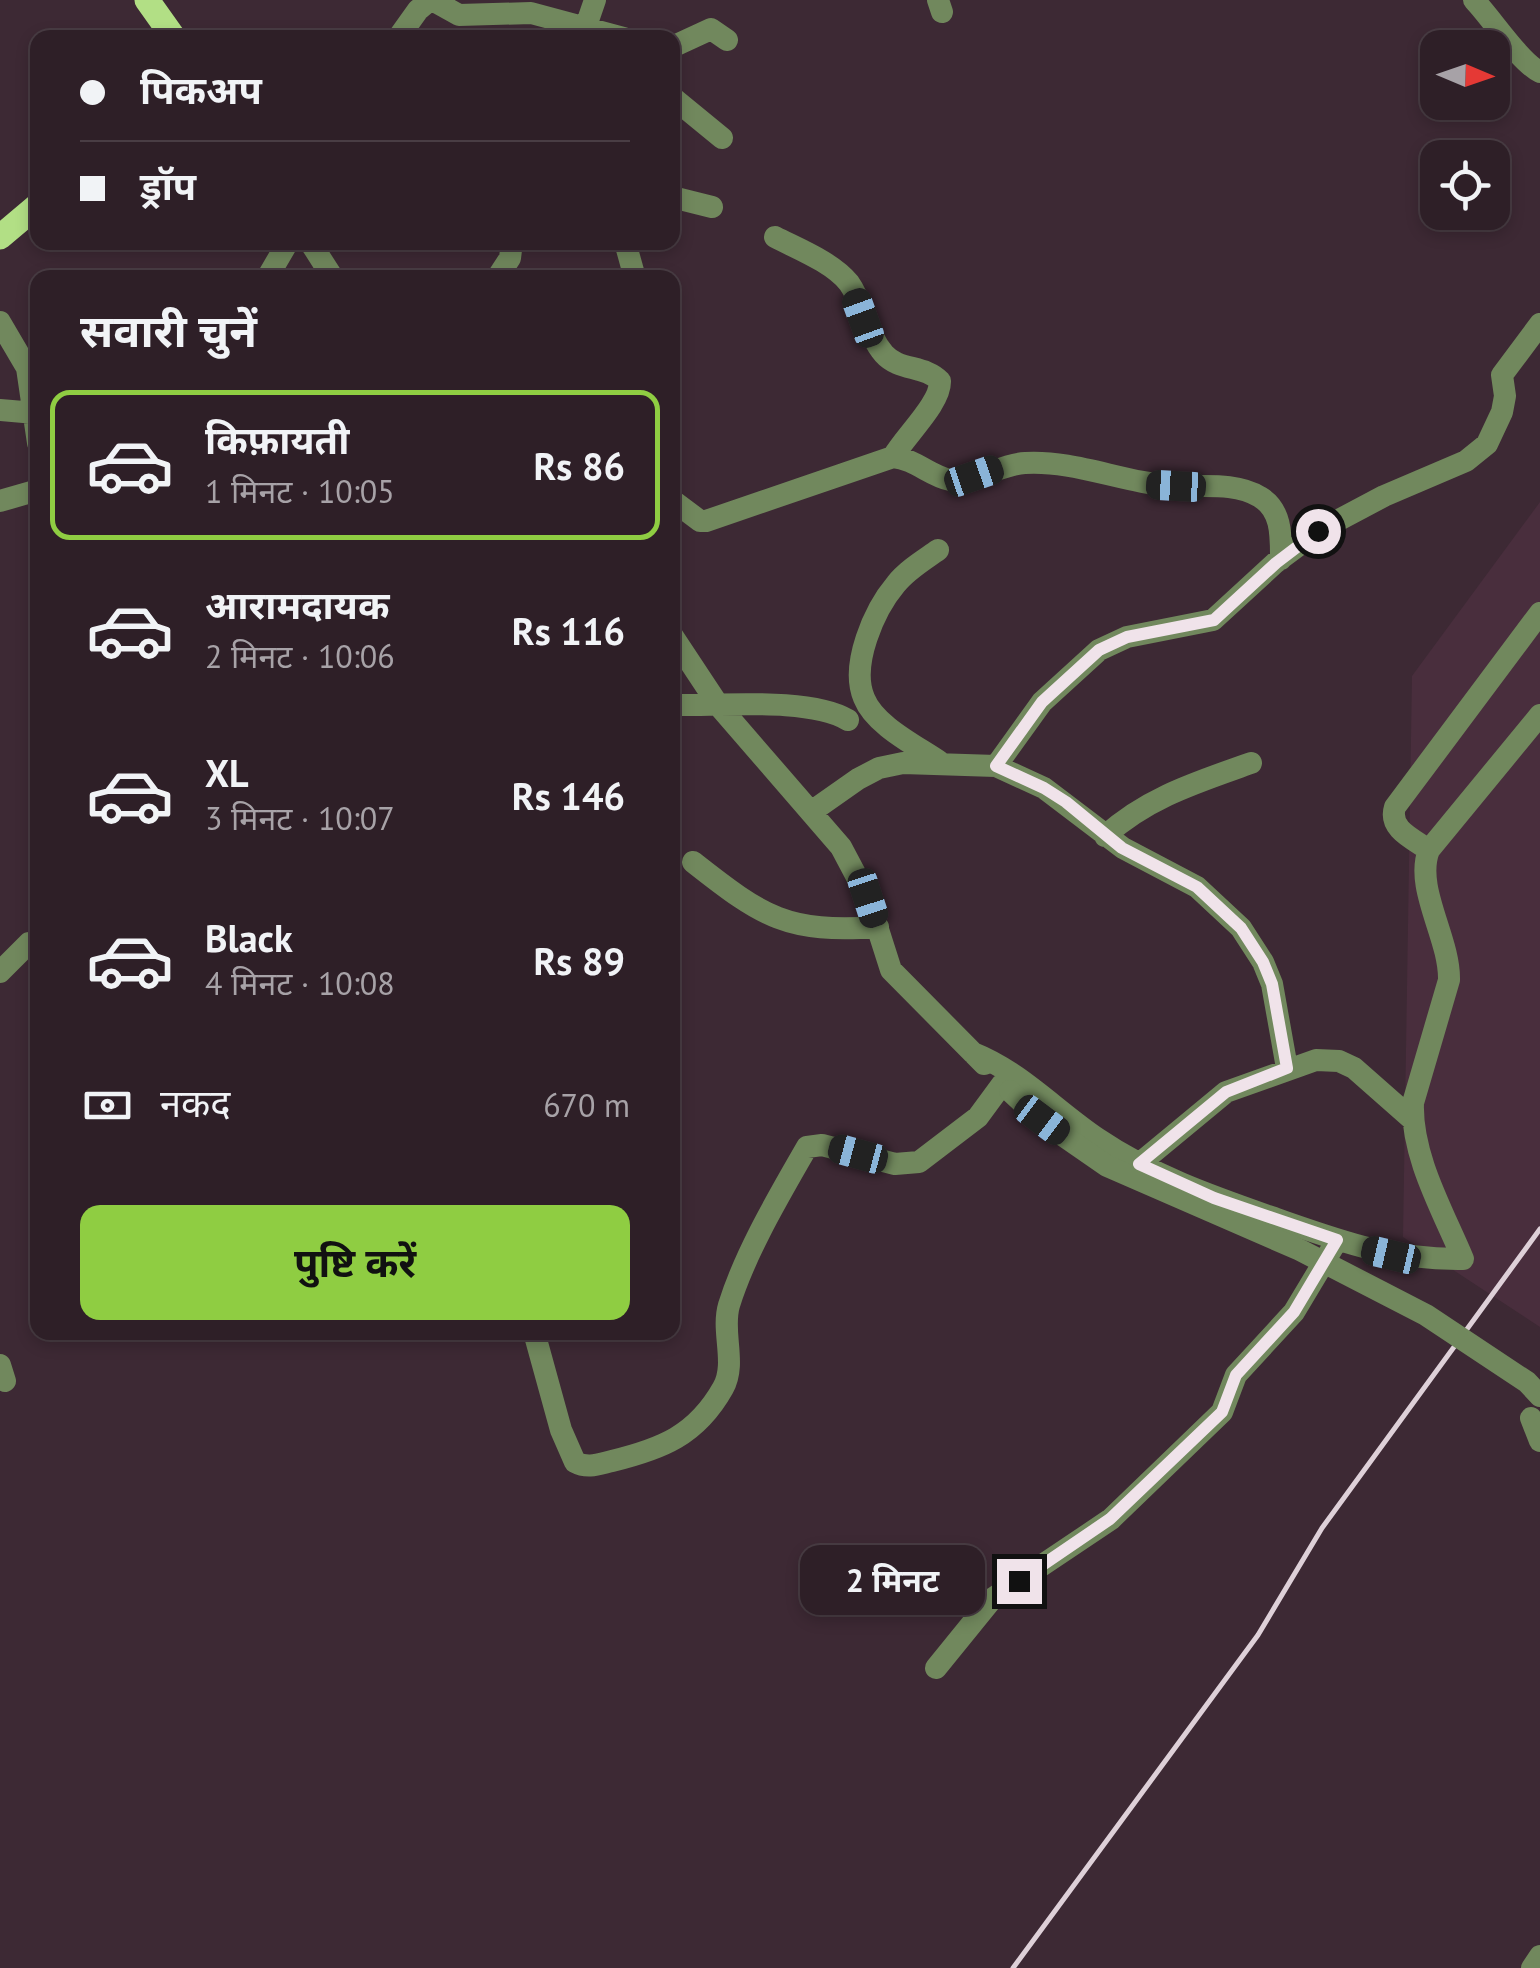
<!DOCTYPE html>
<html lang="hi">
<meta charset="utf-8">
<style>
body{margin:0;font-family:"PT Sans","Noto Sans Devanagari",sans-serif;background:#3a2c33;color:#f1f3f6;height:100vh;display:flex;flex-direction:column;font-size:38px;white-space:nowrap}
*{box-sizing:border-box;margin:0}
p{font-size:32px;color:#a7a2a7}
.icon{flex:none;width:55px;height:55px;fill:none;stroke:currentColor;stroke-width:2;stroke-linecap:round;stroke-linejoin:round}
.map{position:relative;flex:1;overflow:hidden}
.sheet{position:absolute;left:30px;top:270px;width:650px;height:1070px;display:flex;flex-direction:column;background:#2e1f27;border-radius:20px;box-shadow:0 5px 15px #0003,0 0 0 2px #493d44}
.sheet>*{flex:none}
.banner{position:absolute;left:30px;top:30px;width:650px;height:220px;border-radius:20px;box-shadow:0 5px 15px #0003,0 0 0 2px #493d44;display:grid;align-content:center;height:220px;padding:0 50px;background:#2e1f27}
.needle{width:65px;rotate:92deg}
.buttons{position:absolute;left:1420px;top:30px;display:grid;gap:20px}
.buttons a{display:grid;place-items:center;width:90px;height:90px;border-radius:20px;background:#2e1f27;box-shadow:0 5px 15px #0003,0 0 0 2px #493d44;font-size:50px}
.end{position:absolute;width:45px;height:45px;margin:-22px;border:12px solid #f0e3ea;background:#111;box-shadow:0 0 0 5px #111}
.from{border-radius:50%}
.bubble{position:absolute;height:70px;border-radius:20px;background:#2e1f27;box-shadow:0 5px 15px #0003,0 0 0 2px #493d44;font-size:32px;font-weight:700;line-height:70px;text-align:center}
.car{position:absolute;width:30px;height:60px;margin:-30px -15px;border-radius:12px;box-shadow:0 0 8px 2px #0007;background:linear-gradient(#222 24%,#8ab4d8 0 40%,#222 0 76%,#8ab4d8 0 86%,#222 0)}
.banner b{display:flex;align-items:center;gap:35px;height:95px;font-size:38px}
.banner b+b{border-top:2px solid #493d44}
.banner i{width:25px;height:25px;background:#f1f3f6}
ul{padding:0;list-style:none}
li{display:flex;align-items:center;gap:30px;height:150px;margin:0 20px 15px;padding:0 30px;border:5px solid transparent;border-radius:20px}
li div{flex:1}
li b{display:block;font-size:38px}
li em{font-style:normal;font-weight:700}
li.active{border-color:#8fcd42}
li>.icon{width:90px;height:90px;stroke-width:1.5}
h2{padding:0 50px;font-size:45px;line-height:120px}
.pay{display:flex;align-items:center;gap:25px;height:110px;padding:0 50px;font-size:38px}
.pay p{margin-inline-start:auto}
.button{display:flex;gap:20px;margin-top:auto;padding:20px 50px}
.button a{flex:1;height:115px;border-radius:20px;background:#8fcd42;color:#111;font-size:40px;font-weight:700;line-height:115px;text-align:center}
.map>svg:first-child{display:block}
.built{fill:#492e3d}
.lines{fill:none;stroke-linecap:round;stroke-linejoin:round}
.minor{stroke:#71885d;stroke-width:22}
.major{stroke:#b2df85;stroke-width:25}
.rail{stroke:#ded0d8;stroke-width:5}
.minor-bridge{stroke:#71885d;stroke-width:22}
.route{stroke:#f0e3ea;stroke-width:12}
</style>
<div class="map">
<svg width="1540" height="1968" viewBox="0 0 1540 1968">
<rect width="100%" height="100%" fill="#3d2934"/>
<path class="built" d="M1540 502V1327L1403 1237 1412 676Z"/>
<g class="lines">
<path class="minor" d="M432 0 459 15 531 13 624 38
M938 0 942 12
M1474 0C1492 19 1520 62 1540 72
M585 29 595 0
M398 38 418 10 430 0
M672 47 711 29 727 40
M672 97 722 138
M672 197 712 207
M775 237C798 249 832 262 849 283 864 304 866 333 884 354 899 371 925 365 940 381 941 403 905 436 893 457
M310 242 333 278
M625 242 635 278
M267 278 288 242
M497 278 510 258 512 242
M0 322 27 368 38 443
M0 410 35 413
M672 500 700 521H706L893 457C915 459 930 476 950 480 974 484 1001 464 1025 463 1077 460 1125 484 1177 486 1203 487 1236 482 1260 497 1282 510 1281 536 1281 559
M0 501 38 490
M938 550C924 560 907 570 896 584 874 610 850 665 864 698 875 726 917 746 940 762
M672 635 719 706 841 847 868 898 891 970 984 1064
M672 705C719 706 810 697 848 720
M996 766 1042 702 1099 650 1127 637 1213 620 1275 563 1318 531 1384 496 1466 461 1487 444 1502 412 1505 396 1502 375 1540 324
M811 812 858 779 879 768 903 763 996 766 1044 788 1123 848 1197 887 1241 928 1263 962 1272 984 1287 1068
M1105 836C1148 797 1198 782 1251 763
M1429 850C1413 839 1388 829 1395 807L1540 613
M693 862C764 918 787 933 878 927
M0 972 29 943
M973 1053C1021 1072 1056 1111 1098 1139 1151 1175 1211 1196 1271 1217 1340 1241 1389 1260 1463 1259 1443 1211 1411 1156 1413 1103L1449 980C1450 938 1414 888 1429 850L1540 715
M1139 1164 1226 1092 1316 1060 1339 1061 1354 1068 1413 1120
M534 1332 561 1430 575 1462C588 1469 599 1464 612 1461 661 1449 696 1436 723 1388 737 1363 721 1332 729 1305 746 1251 779 1196 807 1147L822 1145 895 1164 919 1162 978 1117 1003 1083
M0 1365 5 1381
M1531 1418 1540 1441
M936 1668 992 1599 1111 1519 1222 1412 1236 1375 1294 1312 1333 1247
M1532 1968 1540 1956"/>
<path class="major" d="M147 0 174 38
M0 237 38 205"/>
<path class="rail" d="M1013 1968 1258 1635 1322 1528 1540 1229"/>
<path class="minor-bridge" d="M1010 1091 1042 1121 1107 1166 1300 1250 1426 1315 1527 1382 1540 1396"/>
</g>
<g class="lines">
<path class="route" d="M1019 1581 1110 1519 1222 1412 1236 1375 1294 1312 1337 1240 1214 1198 1139 1164 1226 1092 1287 1068 1272 984 1263 962 1241 928 1197 887 1122 848 1066 802 1044 788 996 766 1042 702 1099 650 1127 637 1214 620 1276 563 1318 531"/>
</g>
</svg>
<div class="buttons">
<a><svg class="needle" viewBox="-14 -14 28 28"><path d="M0-13l5 13h-10z" fill="#e53935"/><path d="M0 13l5-13h-10z" fill="#a7a2a7"/></svg></a>
<a><svg class="icon" aria-label="locate" viewBox="0 0 24 24"><circle cx="12" cy="12" r="6"/><path d="M12 2v4M12 18v4M2 12h4M18 12h4"/></svg></a>
</div>
<i class="end from" style="left:1318px;top:531px"></i>
<i class="end" style="left:1019px;top:1581px"></i>
<div class="bubble" style="left:800px;top:1545px;width:185px">2 मिनट</div>
<i class="car" style="left:863px;top:318px;rotate:340deg"></i>
<i class="car" style="left:974px;top:476px;rotate:71deg"></i>
<i class="car" style="left:1176px;top:486px;rotate:273deg"></i>
<i class="car" style="left:868px;top:898px;rotate:162deg"></i>
<i class="car" style="left:1042px;top:1120px;rotate:127deg"></i>
<i class="car" style="left:858px;top:1154px;rotate:285deg"></i>
<i class="car" style="left:1391px;top:1255px;rotate:283deg"></i>
<div class="banner">
<b><i class="from"></i>पिकअप</b>
<b><i></i>ड्रॉप</b>
</div>
<section class="sheet">
<h2>सवारी चुनें</h2>
<ul>
<li class="active"><svg class="icon" aria-label="car" viewBox="0 0 24 24"><path d="M5 17H2v-5l4-1 3-4h7l3 4 3 1v5h-3M9 17h6M6 11h13"/><circle cx="7" cy="17" r="2"/><circle cx="17" cy="17" r="2"/></svg><div><b>किफ़ायती</b><p>1 मिनट · 10:05</p></div><em>Rs 86</em></li>
<li><svg class="icon" aria-label="car" viewBox="0 0 24 24"><path d="M5 17H2v-5l4-1 3-4h7l3 4 3 1v5h-3M9 17h6M6 11h13"/><circle cx="7" cy="17" r="2"/><circle cx="17" cy="17" r="2"/></svg><div><b>आरामदायक</b><p>2 मिनट · 10:06</p></div><em>Rs 116</em></li>
<li><svg class="icon" aria-label="car" viewBox="0 0 24 24"><path d="M5 17H2v-5l4-1 3-4h7l3 4 3 1v5h-3M9 17h6M6 11h13"/><circle cx="7" cy="17" r="2"/><circle cx="17" cy="17" r="2"/></svg><div><b>XL</b><p>3 मिनट · 10:07</p></div><em>Rs 146</em></li>
<li><svg class="icon" aria-label="car" viewBox="0 0 24 24"><path d="M5 17H2v-5l4-1 3-4h7l3 4 3 1v5h-3M9 17h6M6 11h13"/><circle cx="7" cy="17" r="2"/><circle cx="17" cy="17" r="2"/></svg><div><b>Black</b><p>4 मिनट · 10:08</p></div><em>Rs 89</em></li>
</ul>
<div class="pay"><svg class="icon" aria-label="cash" viewBox="0 0 24 24"><path d="M3 7h18v10H3z"/><circle cx="12" cy="12" r="2"/></svg>नकद<p>670 m</p></div>
<div class="button"><a>पुष्टि करें</a></div>
</section>
</div>
